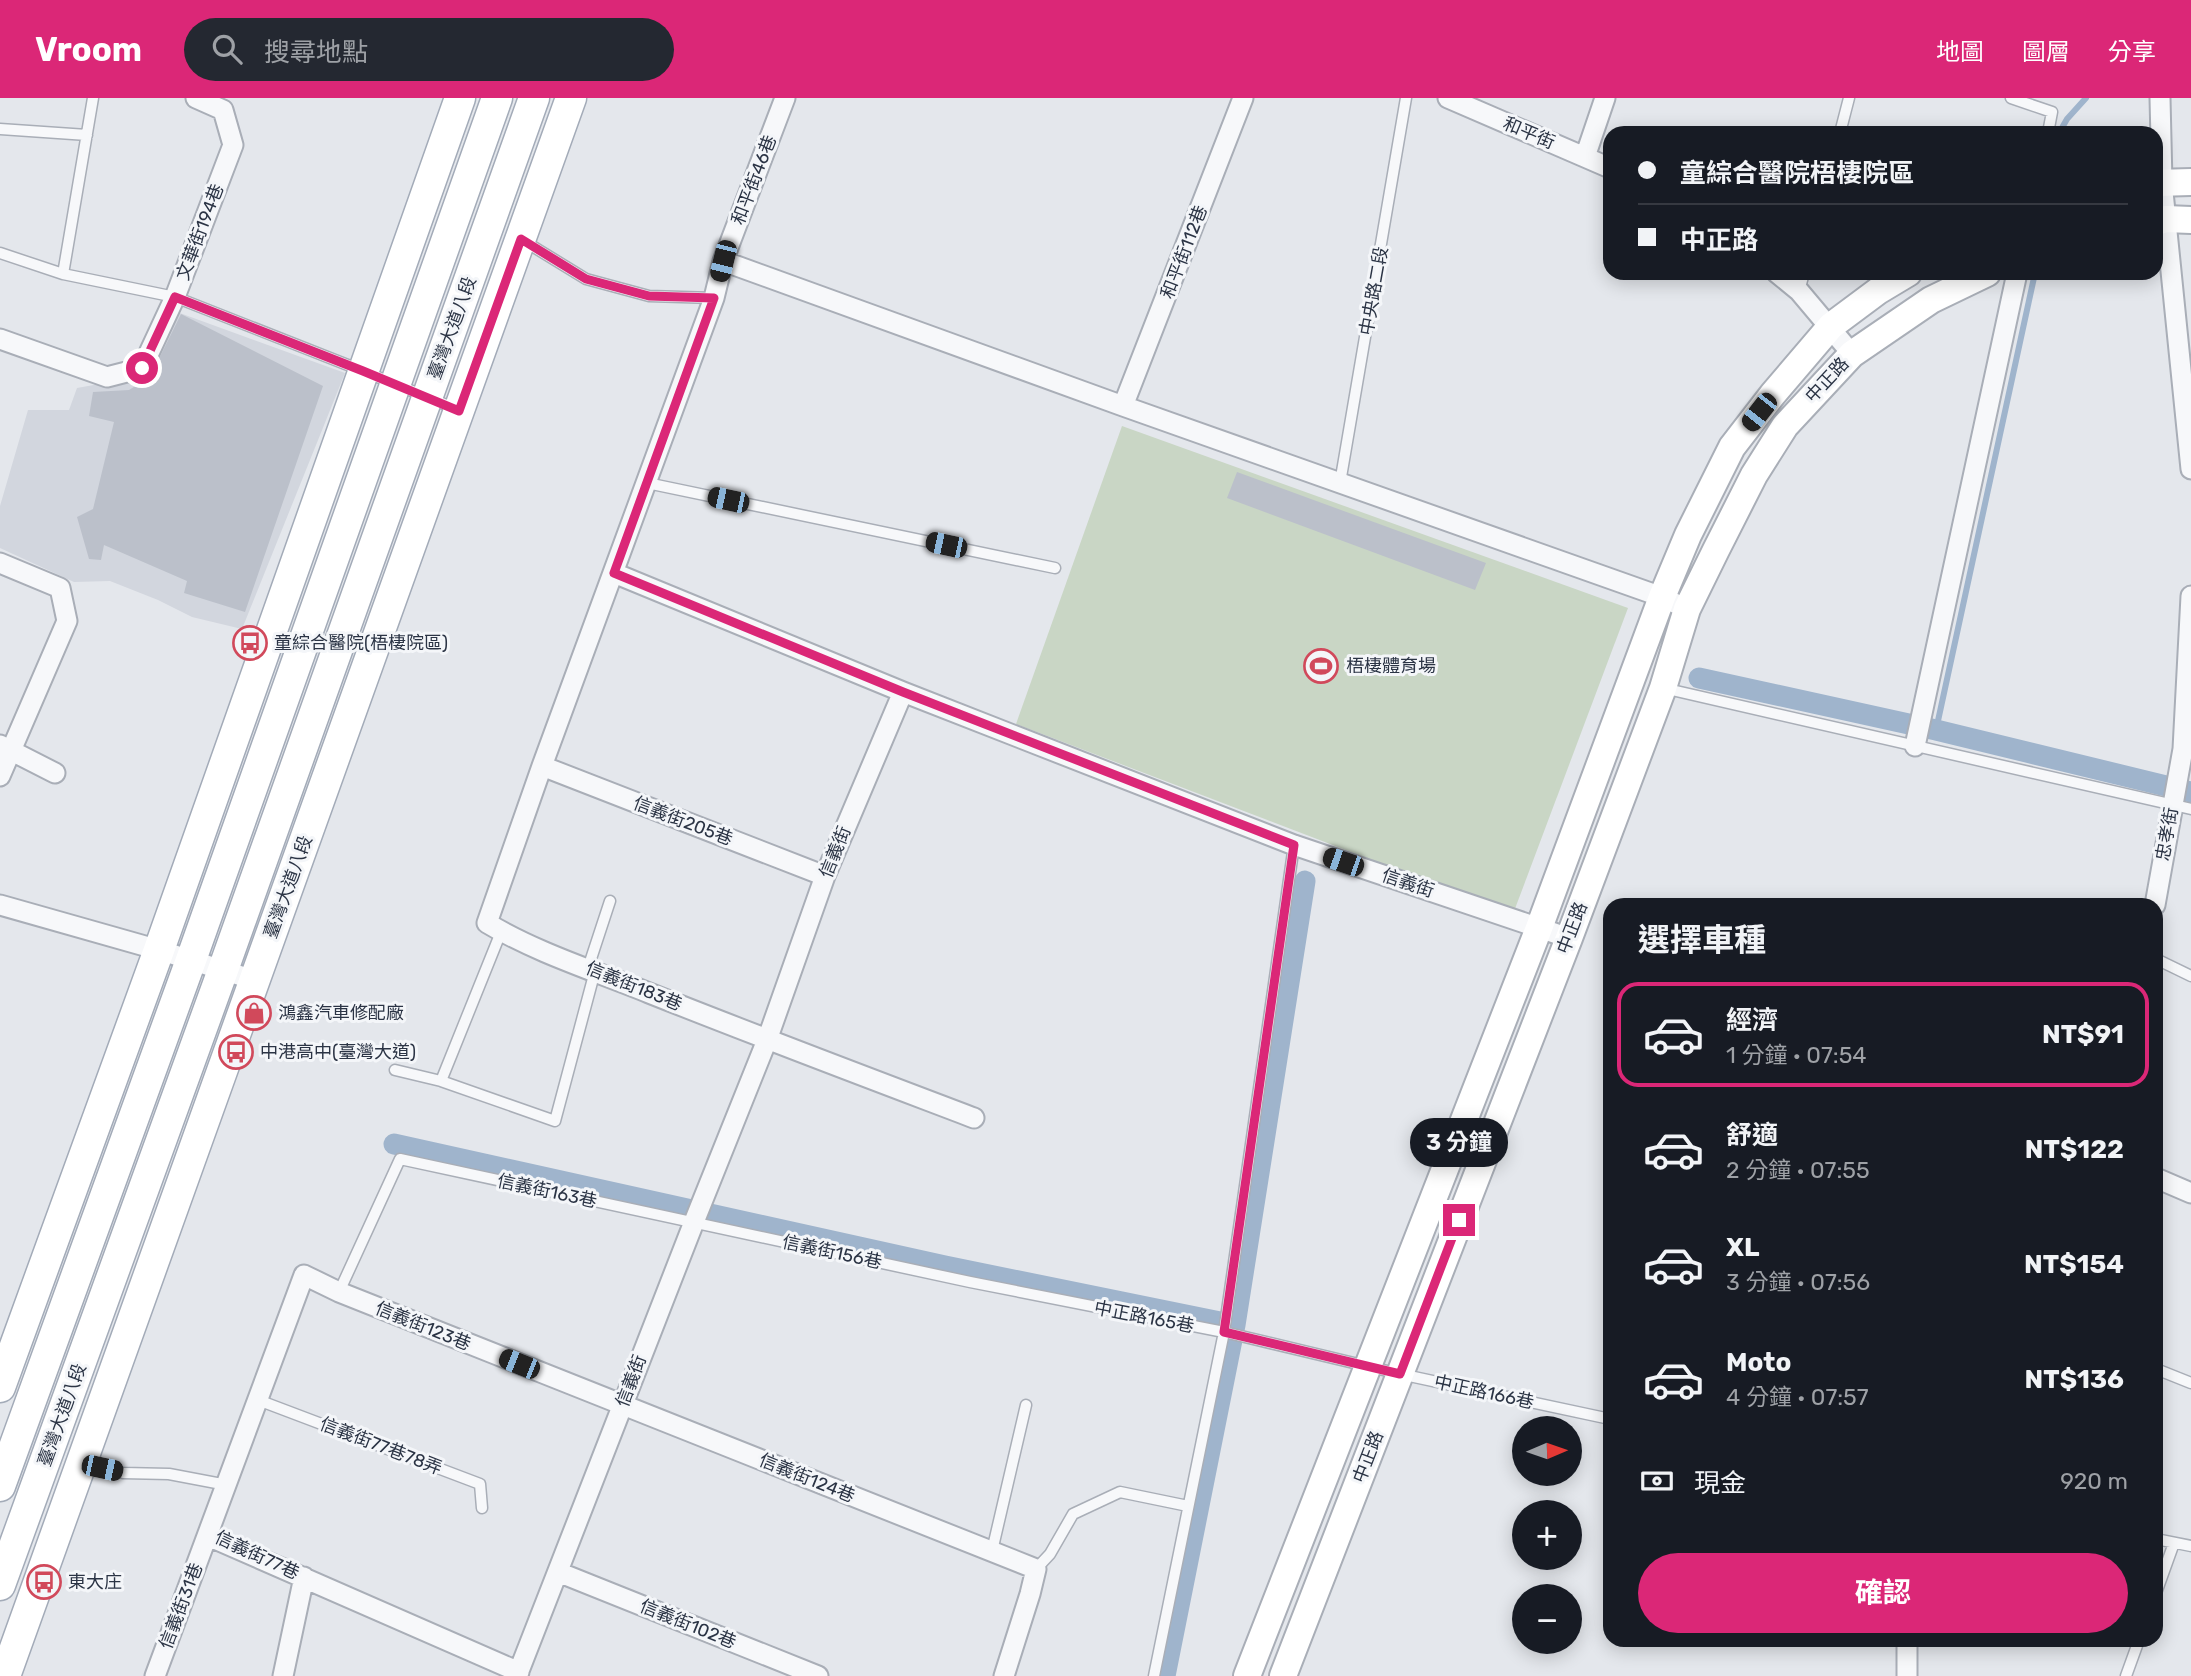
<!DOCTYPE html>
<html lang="zh-TW">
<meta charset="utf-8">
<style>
body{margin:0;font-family:Rubik,"Noto Sans TC",sans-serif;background:#242831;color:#f1f3f6;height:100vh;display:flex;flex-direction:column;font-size:26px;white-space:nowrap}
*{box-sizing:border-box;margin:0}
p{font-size:23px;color:#9ea1a6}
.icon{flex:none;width:38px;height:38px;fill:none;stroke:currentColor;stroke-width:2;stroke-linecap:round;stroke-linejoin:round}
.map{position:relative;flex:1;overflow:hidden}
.sheet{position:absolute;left:1603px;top:800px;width:560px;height:749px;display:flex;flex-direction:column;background:#171b24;border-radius:21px;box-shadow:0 4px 18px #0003}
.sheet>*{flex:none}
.banner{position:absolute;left:1603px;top:28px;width:560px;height:154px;border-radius:21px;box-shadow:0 4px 18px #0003;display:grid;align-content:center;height:154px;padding:0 35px;background:#171b24}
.needle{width:46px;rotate:88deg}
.fabs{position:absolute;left:1512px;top:1318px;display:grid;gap:14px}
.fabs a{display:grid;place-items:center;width:70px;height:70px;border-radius:50%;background:#171b24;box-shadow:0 4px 18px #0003;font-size:35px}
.end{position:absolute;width:32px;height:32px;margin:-16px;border:9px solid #db2777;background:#fff;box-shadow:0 0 0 4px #fff}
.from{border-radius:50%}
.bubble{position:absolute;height:49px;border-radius:24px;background:#171b24;box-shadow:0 4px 18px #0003;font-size:23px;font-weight:700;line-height:49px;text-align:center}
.car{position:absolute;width:21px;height:42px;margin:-21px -10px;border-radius:9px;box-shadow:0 0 5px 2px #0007;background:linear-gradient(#222 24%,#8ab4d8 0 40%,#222 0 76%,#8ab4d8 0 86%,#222 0)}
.banner b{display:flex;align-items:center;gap:24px;height:66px;font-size:26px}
.banner b+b{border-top:2px solid #363941}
.banner i{width:18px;height:18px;background:#f1f3f6}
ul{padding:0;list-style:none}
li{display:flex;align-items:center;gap:21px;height:105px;margin:0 14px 10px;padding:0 21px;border:4px solid transparent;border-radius:21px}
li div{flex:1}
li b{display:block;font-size:26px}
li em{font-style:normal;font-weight:700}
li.current{border-color:#db2777}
li>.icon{width:63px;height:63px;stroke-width:1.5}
h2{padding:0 35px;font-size:32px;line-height:84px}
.pay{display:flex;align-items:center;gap:18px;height:77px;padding:0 35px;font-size:26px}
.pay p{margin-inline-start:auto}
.primary-button{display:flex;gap:14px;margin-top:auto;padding:14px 35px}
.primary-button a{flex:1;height:80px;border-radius:42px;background:#db2777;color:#fff;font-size:28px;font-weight:700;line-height:80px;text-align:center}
header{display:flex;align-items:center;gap:42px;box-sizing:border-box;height:98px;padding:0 35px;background:#db2777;color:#fff}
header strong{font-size:33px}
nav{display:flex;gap:38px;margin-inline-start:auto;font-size:24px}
.search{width:490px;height:63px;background:#242831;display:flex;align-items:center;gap:18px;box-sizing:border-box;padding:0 24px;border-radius:38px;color:#9ea1a6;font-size:26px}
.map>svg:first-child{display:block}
.built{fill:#d2d6de}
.green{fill:#c9d6c5}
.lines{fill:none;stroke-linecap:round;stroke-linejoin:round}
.stream{stroke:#9fb4cc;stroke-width:6}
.canal{stroke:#9fb4cc;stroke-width:21}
.building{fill:#bbc0ca}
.lane-casing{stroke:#a9aeb7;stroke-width:13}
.street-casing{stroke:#a9aeb7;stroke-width:23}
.secondary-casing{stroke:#a9aeb7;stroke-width:30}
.primary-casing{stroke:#a3abb8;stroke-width:33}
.lane{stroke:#f7f8fa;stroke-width:10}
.street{stroke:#f7f8fa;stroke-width:19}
.secondary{stroke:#fff;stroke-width:26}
.primary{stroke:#fff;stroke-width:30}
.route{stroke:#db2777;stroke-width:9}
.labels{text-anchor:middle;stroke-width:6;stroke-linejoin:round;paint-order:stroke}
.street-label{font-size:18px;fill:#2b3445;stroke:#f4f6f9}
.poi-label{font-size:18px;fill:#2b3445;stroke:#f4f6f9;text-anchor:start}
</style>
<header>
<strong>Vroom</strong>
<div class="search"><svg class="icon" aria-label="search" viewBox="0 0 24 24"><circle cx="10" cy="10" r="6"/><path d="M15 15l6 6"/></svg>搜尋地點</div>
<nav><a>地圖</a><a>圖層</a><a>分享</a></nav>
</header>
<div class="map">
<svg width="2191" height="1578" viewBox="0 0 2191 1578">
<rect width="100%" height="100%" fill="#e4e7ec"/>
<path class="built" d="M166 210 345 275 242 531 192 519 158 502 110 483 74 484 0 450V408L28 312H69L77 290 138 279Z"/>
<path class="green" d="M1122 328 1628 510 1513 816 1016 626Z"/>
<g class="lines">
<path class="stream" d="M2059 35 2067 21 2086 0
M1936 632 2035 175"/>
<path class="canal" d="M1699 580 1936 632 2191 694
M394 1046 945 1168 1235 1227
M1165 1578 1235 1227 1305 783"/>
</g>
<path class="building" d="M181 216 323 288 245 514 184 495 187 483 104 447 101 462 89 461 77 419 93 411 114 324 89 318 93 294 129 292 150 279Z
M1237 374 1486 465 1475 492 1227 400Z"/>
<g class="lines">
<g class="lane-casing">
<path id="lane" d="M2011 0 2052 14 2048 35
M0 31 87 37
M1840 35 1849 0
M524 143 586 181 649 198 714 200
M0 155 63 176 175 199 363 273 456 311
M63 176 93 0
M1799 193 1804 175
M647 385 1055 470
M1340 385 1406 0
M1663 590 2191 711
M2156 861 2191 878
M588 870 610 803
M395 972 441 983 555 1023 595 873
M441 983 501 834
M339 1194 400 1061 970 1184 1224 1234 1400 1276 1610 1321
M2156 1271 2191 1285
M258 1302 480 1386 482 1410
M85 1366 123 1375 169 1376 227 1387
M2156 1441 2191 1448
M992 1453 1026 1307
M1036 1471 1050 1456 1073 1416 1120 1394 1188 1408
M2156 1495 2174 1445
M1154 1578 1224 1234 1294 747
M2126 1578 2139 1542"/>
</g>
<g class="street-casing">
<path id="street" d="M785 0 723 163 714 200 542 668 487 825C537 855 595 873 649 895 757 938 866 979 974 1020
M1448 0 1610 70
M2160 0 2162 84 2191 371
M1585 59 1605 0
M723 163 1123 308 1662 499 1687 511
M1777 175 1799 193 1852 256
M0 241 107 279 142 270 175 199 233 47 223 12 196 0
M1123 308 1243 0
M0 465 60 490 67 523 0 678
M614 475 903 594 1294 747 1569 840
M0 647 55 675
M1915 648 2017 175
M542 668 825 778
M0 807 159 852 254 882
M2155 807 2183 651 2191 498
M2156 1080 2191 1095
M208 1438 519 1574
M558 1474 818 1578
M1907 1542V1578
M155 1578 304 1177 339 1194 1036 1471 1030 1496 1004 1578
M283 1578 304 1479
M517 1578 694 1124 767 942 825 778 903 594"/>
</g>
<g class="secondary-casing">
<path id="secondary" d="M2156 85 2191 84
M2156 124 2166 121 2191 122
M1247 1578 1539 830 1662 499 1688 437 1732 349 1773 296 1831 228 1878 193 1908 175
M1283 1578 1569 840 1663 590 1687 511 1716 452 1754 377 1785 328 1852 256 1931 202 1987 175"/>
</g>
<g class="primary-casing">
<path id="primary" d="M0 1289 159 852 460 0
M0 1388 191 862 497 0
M0 1487 223 872 534 0
M5 1578 571 0"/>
</g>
<use href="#lane" class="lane"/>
<use href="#street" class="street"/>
<use href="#secondary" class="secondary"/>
<use href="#primary" class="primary"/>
</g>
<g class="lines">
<path class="route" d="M142 270 175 199 363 273 459 313 521 141 586 181 649 198 714 200 614 475 903 594 1294 747 1224 1234 1400 1276 1459 1122"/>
</g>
<defs>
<g id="bus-ring" transform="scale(1.75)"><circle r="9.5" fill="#f4f6f9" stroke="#d1495b" stroke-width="1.5"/><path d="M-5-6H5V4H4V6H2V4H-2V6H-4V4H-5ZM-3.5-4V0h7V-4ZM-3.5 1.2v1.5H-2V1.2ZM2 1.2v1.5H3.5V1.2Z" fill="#d1495b"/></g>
<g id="stadium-ring" transform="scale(1.75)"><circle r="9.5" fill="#f4f6f9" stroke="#d1495b" stroke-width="1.5"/><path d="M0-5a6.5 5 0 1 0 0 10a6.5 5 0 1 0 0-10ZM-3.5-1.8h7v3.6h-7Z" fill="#d1495b"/></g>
<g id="shop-ring" transform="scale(1.75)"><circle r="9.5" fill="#f4f6f9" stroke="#d1495b" stroke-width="1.5"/><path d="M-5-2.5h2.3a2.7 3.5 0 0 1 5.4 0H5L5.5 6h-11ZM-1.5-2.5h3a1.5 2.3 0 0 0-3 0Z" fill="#d1495b"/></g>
</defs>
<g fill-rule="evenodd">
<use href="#bus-ring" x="250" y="545"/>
<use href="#stadium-ring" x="1321" y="568"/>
<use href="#shop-ring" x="254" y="915"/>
<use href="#bus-ring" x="236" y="954"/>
<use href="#bus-ring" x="44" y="1484"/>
</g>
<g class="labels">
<g class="street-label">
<text transform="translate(1529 35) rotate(23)" y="6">和平街</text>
<text transform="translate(754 82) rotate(-69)" y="6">和平街46巷</text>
<text transform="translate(200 134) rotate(-69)" y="6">文華街194巷</text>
<text transform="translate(1184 154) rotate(-69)" y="6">和平街112巷</text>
<text transform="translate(1374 193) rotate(-80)" y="6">中央路二段</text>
<text transform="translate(452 230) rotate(-70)" y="6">臺灣大道八段</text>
<text transform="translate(1827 282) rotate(-47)" y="6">中正路</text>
<text transform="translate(683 723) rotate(21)" y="6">信義街205巷</text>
<text transform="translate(2167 736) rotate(-80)" y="6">忠孝街</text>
<text transform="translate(835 754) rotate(-68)" y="6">信義街</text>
<text transform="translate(1408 785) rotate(19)" y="6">信義街</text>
<text transform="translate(288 789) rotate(-70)" y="6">臺灣大道八段</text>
<text transform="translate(1572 830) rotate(-69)" y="6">中正路</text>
<text transform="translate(634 888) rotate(22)" y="6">信義街183巷</text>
<text transform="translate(547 1093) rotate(12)" y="6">信義街163巷</text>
<text transform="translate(832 1154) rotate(12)" y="6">信義街156巷</text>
<text transform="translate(1144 1219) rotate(11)" y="6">中正路165巷</text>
<text transform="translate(423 1228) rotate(22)" y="6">信義街123巷</text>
<text transform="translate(631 1283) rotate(-69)" y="6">信義街</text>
<text transform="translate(1484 1294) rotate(12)" y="6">中正路166巷</text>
<text transform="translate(62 1317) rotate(-70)" y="6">臺灣大道八段</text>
<text transform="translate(381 1348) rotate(21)" y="6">信義街77巷78弄</text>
<text transform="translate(1368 1359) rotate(-69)" y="6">中正路</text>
<text transform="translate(807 1380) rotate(22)" y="6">信義街124巷</text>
<text transform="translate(257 1457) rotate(25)" y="6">信義街77巷</text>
<text transform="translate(181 1508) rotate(-69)" y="6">信義街31巷</text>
<text transform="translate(688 1526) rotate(22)" y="6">信義街102巷</text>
</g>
<g class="poi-label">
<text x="274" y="551">童綜合醫院(梧棲院區)</text>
<text x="1346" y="574">梧棲體育場</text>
<text x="278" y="921">鴻鑫汽車修配廠</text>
<text x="260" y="960">中港高中(臺灣大道)</text>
<text x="68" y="1490">東大庄</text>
</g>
</g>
</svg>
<div class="fabs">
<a><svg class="needle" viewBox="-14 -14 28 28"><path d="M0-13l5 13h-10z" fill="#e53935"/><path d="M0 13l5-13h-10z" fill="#9ea1a6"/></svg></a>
<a>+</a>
<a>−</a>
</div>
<i class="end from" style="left:142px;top:270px"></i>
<i class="end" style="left:1459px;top:1122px"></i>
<div class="bubble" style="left:1410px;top:1020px;width:98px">3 分鐘</div>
<i class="car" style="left:723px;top:163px;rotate:194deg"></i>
<i class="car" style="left:1759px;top:314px;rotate:218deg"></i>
<i class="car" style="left:728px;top:402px;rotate:282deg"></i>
<i class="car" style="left:946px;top:447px;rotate:282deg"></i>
<i class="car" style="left:1343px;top:764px;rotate:289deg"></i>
<i class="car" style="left:519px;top:1266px;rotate:292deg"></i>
<i class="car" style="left:102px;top:1370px;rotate:102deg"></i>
<div class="banner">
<b><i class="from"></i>童綜合醫院梧棲院區</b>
<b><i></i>中正路</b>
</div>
<section class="sheet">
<h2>選擇車種</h2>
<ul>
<li class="current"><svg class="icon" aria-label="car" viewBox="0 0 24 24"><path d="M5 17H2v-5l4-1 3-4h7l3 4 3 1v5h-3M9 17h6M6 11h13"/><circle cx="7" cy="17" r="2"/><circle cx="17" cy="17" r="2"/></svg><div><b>經濟</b><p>1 分鐘 · 07:54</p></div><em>NT$91</em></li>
<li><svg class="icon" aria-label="car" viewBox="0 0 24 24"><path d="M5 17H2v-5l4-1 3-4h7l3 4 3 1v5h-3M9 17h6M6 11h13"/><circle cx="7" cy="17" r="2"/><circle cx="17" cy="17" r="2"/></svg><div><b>舒適</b><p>2 分鐘 · 07:55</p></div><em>NT$122</em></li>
<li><svg class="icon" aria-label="car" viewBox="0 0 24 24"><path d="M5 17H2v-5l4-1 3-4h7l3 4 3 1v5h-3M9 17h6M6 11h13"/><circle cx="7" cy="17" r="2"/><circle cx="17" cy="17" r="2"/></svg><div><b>XL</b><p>3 分鐘 · 07:56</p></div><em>NT$154</em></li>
<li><svg class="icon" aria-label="car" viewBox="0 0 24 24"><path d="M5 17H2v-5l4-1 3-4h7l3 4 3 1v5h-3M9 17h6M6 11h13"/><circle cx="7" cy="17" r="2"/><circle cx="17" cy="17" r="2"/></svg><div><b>Moto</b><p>4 分鐘 · 07:57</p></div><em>NT$136</em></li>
</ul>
<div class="pay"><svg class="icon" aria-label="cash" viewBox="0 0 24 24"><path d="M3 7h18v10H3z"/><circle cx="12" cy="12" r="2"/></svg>現金<p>920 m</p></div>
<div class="primary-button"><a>確認</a></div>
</section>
</div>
